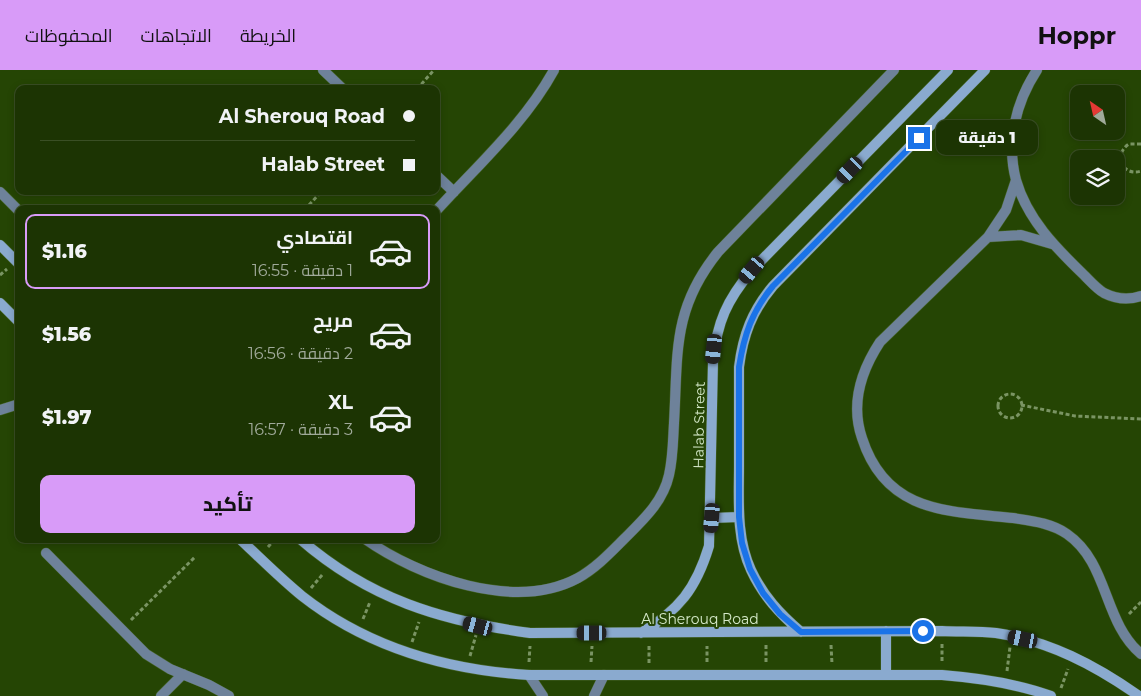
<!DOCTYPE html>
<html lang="ar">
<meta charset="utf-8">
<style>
body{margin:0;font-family:Montserrat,Cairo,sans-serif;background:#253c0d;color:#f1f3f6;direction:rtl;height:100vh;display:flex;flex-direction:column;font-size:19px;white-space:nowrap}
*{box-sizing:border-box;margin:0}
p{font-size:16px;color:#a0aa9a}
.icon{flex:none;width:28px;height:28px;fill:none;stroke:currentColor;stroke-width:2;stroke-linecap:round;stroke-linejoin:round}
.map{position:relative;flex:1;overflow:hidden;direction:ltr}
.panel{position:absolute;left:15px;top:135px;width:425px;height:338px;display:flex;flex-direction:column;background:#1c3403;border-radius:10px;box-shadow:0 2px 8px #0003,0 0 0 1px #3a4f25;direction:rtl}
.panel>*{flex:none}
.top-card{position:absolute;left:15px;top:15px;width:425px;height:110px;border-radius:10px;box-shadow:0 2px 8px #0003,0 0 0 1px #3a4f25;direction:rtl;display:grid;align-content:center;height:110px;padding:0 25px;background:#1c3403}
.needle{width:32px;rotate:326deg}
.buttons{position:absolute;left:1070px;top:15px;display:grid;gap:10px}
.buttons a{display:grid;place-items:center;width:55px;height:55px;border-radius:10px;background:#1c3403;box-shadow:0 2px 8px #0003,0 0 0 1px #3a4f25;font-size:25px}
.end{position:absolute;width:22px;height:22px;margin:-11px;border:6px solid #1a73e8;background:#fff;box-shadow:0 0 0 2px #fff}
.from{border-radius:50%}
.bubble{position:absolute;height:35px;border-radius:10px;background:#1c3403;box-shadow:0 2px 8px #0003,0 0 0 1px #3a4f25;font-size:16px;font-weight:800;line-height:35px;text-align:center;direction:rtl}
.car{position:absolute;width:15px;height:30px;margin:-15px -8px;border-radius:6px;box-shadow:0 0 4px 1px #0007;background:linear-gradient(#222 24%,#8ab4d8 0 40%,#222 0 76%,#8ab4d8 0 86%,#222 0)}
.top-card b{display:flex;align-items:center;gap:18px;height:48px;font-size:19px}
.top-card b+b{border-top:1px solid #3a4f25}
.top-card i{width:12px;height:12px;background:#f1f3f6}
ul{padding:9px 0 0;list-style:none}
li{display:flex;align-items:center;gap:15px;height:75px;margin:0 10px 8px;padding:0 15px;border:2px solid transparent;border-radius:10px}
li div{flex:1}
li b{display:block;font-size:19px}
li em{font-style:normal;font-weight:800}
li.on{border-color:#d89bf8}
li>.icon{width:45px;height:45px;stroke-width:1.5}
.button{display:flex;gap:10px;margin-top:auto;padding:10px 25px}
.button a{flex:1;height:58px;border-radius:10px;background:#d89bf8;color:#111;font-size:20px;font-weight:800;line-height:58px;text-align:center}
header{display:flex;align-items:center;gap:30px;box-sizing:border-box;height:70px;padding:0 25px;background:#d89bf8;color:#111}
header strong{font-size:24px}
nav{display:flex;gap:28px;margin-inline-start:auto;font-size:18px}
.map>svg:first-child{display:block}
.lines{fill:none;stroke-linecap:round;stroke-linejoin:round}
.street-casing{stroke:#456327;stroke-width:11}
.secondary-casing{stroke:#456327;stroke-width:11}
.path{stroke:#7a9463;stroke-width:3;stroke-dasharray:4 2.5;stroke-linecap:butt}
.street{stroke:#6e829a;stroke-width:10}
.secondary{stroke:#8aaacf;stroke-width:10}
.route{stroke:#1a73e8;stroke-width:6}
.labels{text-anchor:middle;stroke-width:4;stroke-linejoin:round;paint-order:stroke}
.street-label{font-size:14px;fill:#d5e9c9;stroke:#254504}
</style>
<header>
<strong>Hoppr</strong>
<nav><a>الخريطة</a><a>الاتجاهات</a><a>المحفوظات</a></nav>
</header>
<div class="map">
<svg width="1141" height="626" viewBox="0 0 1141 626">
<rect width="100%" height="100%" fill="#254504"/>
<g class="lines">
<g class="street-casing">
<path id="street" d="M323 0 343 19
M1037 0C1016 32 1006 72 1016 110 1027 149 1056 178 1084 205 1090 211 1097 219 1104 223 1116 229 1129 230 1141 226
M436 105 454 122
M1016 110 1006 140 988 167 880 272C861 301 850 333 862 368 886 443 947 441 1013 448 1032 451 1051 453 1067 464 1109 493 1103 552 1141 584
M0 122 19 141
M436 141C477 96 525 53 554 0
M988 167 1021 165 1052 174
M0 340 19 334
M365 469C419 507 515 542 578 508 596 498 610 483 624 469 643 450 663 432 669 405 673 388 673 370 674 353 678 283 672 239 718 182L894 0
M46 483 146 584 170 599 209 615 229 626
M529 605 543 626
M161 626 183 604
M594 626 604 605"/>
</g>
<g class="secondary-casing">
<path id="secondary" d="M0 175 19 194
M0 233 19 252
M712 448 739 447
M240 469C260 488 280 508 302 526 367 577 447 600 529 605H942C980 608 1015 613 1051 626
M300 469C369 529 441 551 530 563L942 561C959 562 978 561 996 563 1049 571 1095 595 1139 626
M886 561V604
M801 562C780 544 763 526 751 500 736 468 739 430 739 396 739 363 739 330 739 297 743 265 752 241 773 216L985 0
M641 563C679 540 696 519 709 476L713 291C717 252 727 230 752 200L948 0"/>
</g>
<path class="path" d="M417 19 434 0
M1141 74H1129C1113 84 1122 107 1141 101
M309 135 322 121
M0 205 7 199
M998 336a12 12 0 1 1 24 0a12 12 0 1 1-24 0Z
M1021 335 1075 346 1141 349
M268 477 275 469
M311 518 323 504
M1129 544 1141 532
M363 549 370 532
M131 550 195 487
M412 572 419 552
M942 574V592
M766 575V592
M831 575 832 594
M470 586 476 565
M529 592 530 576
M591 592 592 576
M707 592V576
M649 593V574
M1007 601 1010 577
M1061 618 1068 599"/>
<use href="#street" class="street"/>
<use href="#secondary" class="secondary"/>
</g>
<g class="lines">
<path class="route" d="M919 68 773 216C752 241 744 265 739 297V447L742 473 750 499 763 523 780 544 801 562 923 561"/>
</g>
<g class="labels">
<g class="street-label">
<text transform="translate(699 355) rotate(-89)" y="5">Halab Street</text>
<text x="700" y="554">Al Sherouq Road</text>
</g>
</g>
</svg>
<div class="buttons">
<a><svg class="needle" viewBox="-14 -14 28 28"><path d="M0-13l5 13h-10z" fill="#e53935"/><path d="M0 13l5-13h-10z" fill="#a0aa9a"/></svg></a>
<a><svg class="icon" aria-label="layers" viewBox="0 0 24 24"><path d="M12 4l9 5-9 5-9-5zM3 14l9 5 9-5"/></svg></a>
</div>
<i class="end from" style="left:923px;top:561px"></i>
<i class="end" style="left:919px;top:68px"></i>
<div class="bubble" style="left:936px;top:50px;width:102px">1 دقيقة</div>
<i class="car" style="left:850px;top:100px;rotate:224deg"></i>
<i class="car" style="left:752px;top:200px;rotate:220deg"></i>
<i class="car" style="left:714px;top:279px;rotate:186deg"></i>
<i class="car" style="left:712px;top:448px;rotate:185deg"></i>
<i class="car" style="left:478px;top:556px;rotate:285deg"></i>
<i class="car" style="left:592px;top:563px;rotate:270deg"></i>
<i class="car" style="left:1023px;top:569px;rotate:282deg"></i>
<div class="top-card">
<b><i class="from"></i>Al Sherouq Road</b>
<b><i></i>Halab Street</b>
</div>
<section class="panel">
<ul>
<li class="on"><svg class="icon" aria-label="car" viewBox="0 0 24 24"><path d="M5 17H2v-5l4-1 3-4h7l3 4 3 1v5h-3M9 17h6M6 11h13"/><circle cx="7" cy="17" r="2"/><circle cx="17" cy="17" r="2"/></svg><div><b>اقتصادي</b><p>1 دقيقة · 16:55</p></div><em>$1.16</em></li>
<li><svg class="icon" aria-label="car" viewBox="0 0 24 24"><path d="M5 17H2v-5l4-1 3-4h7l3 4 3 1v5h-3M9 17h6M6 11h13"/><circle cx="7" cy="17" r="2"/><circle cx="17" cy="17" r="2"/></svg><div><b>مريح</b><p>2 دقيقة · 16:56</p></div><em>$1.56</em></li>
<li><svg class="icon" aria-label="car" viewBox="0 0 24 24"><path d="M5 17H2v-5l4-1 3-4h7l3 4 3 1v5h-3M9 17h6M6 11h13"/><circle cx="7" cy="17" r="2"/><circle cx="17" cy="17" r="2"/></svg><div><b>XL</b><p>3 دقيقة · 16:57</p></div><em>$1.97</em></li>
</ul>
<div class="button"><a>تأكيد</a></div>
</section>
</div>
